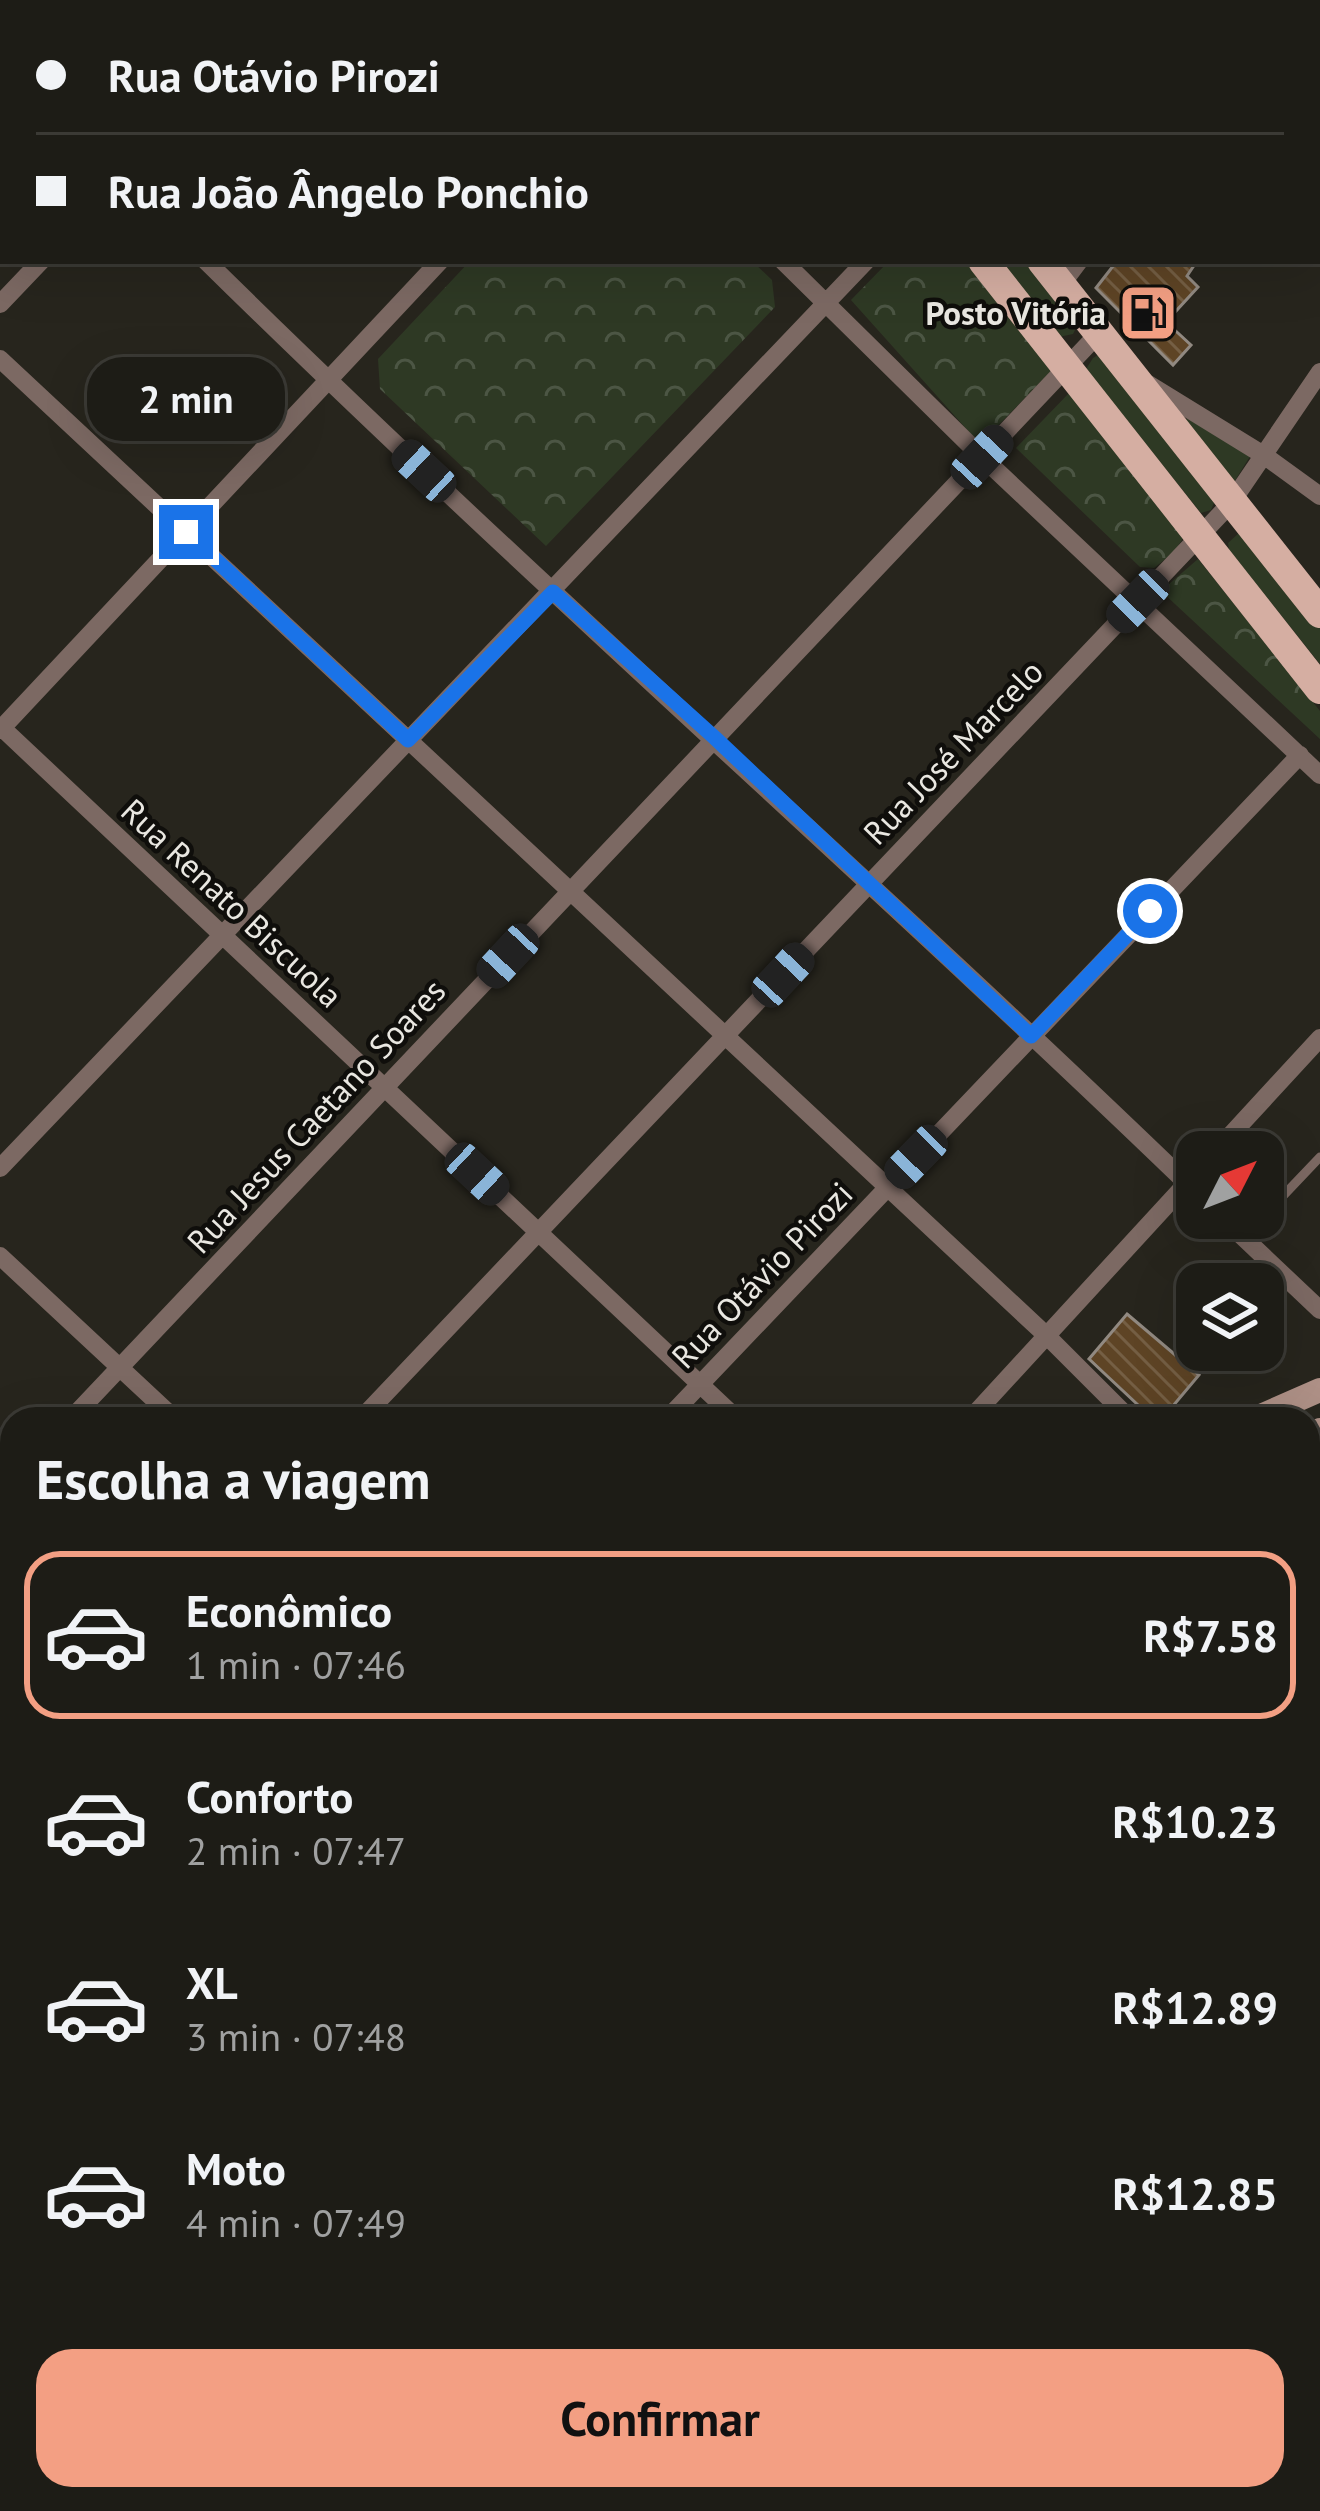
<!DOCTYPE html>
<html lang="pt">
<meta charset="utf-8">
<style>
body{margin:0;font-family:"PT Sans",sans-serif;background:#2a2923;color:#f1f3f6;height:100vh;display:flex;flex-direction:column;font-size:45px;white-space:nowrap}
*{box-sizing:border-box;margin:0}
p{font-size:39px;color:#a0a1a1}
.icon{flex:none;width:66px;height:66px;fill:none;stroke:currentColor;stroke-width:2;stroke-linecap:round;stroke-linejoin:round}
.map{position:relative;flex:1;overflow:hidden}
.side{position:absolute;left:0px;top:1407px;width:1320px;height:1104px;display:flex;flex-direction:column;background:#1d1c16;border-radius:36px 36px 0 0;box-shadow:0 12px 48px #0002,0 0 0 3px #3b3a35}
.side>*{flex:none}
.guide{position:absolute;left:0px;top:0px;width:1320px;height:264px;box-shadow:0 12px 48px #0002,0 0 0 3px #3b3a35;display:grid;align-content:center;height:264px;padding:0 36px;background:#1d1c16}
.needle{width:78px;rotate:48deg}
.controls{position:absolute;left:1176px;top:1131px;display:grid;gap:24px}
.controls a{display:grid;place-items:center;width:108px;height:108px;border-radius:24px;background:#1d1c16;box-shadow:0 12px 48px #0002,0 0 0 3px #3b3a35;font-size:60px}
.end{position:absolute;width:54px;height:54px;margin:-27px;border:15px solid #1a73e8;background:#fff;box-shadow:0 0 0 6px #fff}
.from{border-radius:50%}
.bubble{position:absolute;height:84px;border-radius:36px;background:#1d1c16;box-shadow:0 12px 48px #0002,0 0 0 3px #3b3a35;font-size:39px;font-weight:700;line-height:84px;text-align:center}
.car{position:absolute;width:36px;height:72px;margin:-36px -18px;border-radius:15px;box-shadow:0 0 9px 3px #0007;background:linear-gradient(#222 24%,#8ab4d8 0 40%,#222 0 76%,#8ab4d8 0 86%,#222 0)}
.guide b{display:flex;align-items:center;gap:42px;height:114px;font-size:45px}
.guide b+b{border-top:3px solid #3b3a35}
.guide i{width:30px;height:30px;background:#f1f3f6}
ul{padding:0;list-style:none}
li{display:flex;align-items:center;gap:36px;height:168px;margin:0 24px 18px;padding:0 12px;border:6px solid transparent;border-radius:36px}
li div{flex:1}
li b{display:block;font-size:45px}
li em{font-style:normal;font-weight:700}
li.current{border-color:#f39f83}
li>.icon{width:108px;height:108px;stroke-width:1.5}
h2{padding:0 36px;font-size:54px;line-height:144px}
.button{display:flex;gap:24px;margin-top:auto;padding:24px 36px}
.button a{flex:1;height:138px;border-radius:36px;background:#f39f83;color:#111;font-size:48px;font-weight:700;line-height:138px;text-align:center}
.map>svg:first-child{display:block}
.grass{fill:#2e3924}
.park{fill:url(#park-crowns)}
.building{fill:url(#building-back-hatch);stroke:#918981;stroke-width:3}
.lines{fill:none;stroke-linecap:round;stroke-linejoin:round}
.lane{stroke:#7c6963;stroke-width:9}
.street{stroke:#7c6963;stroke-width:18}
.secondary{stroke:#ae9086;stroke-width:24}
.primary{stroke:#d5aea2;stroke-width:30}
.route{stroke:#1a73e8;stroke-width:15}
.labels{text-anchor:middle;stroke-width:9;stroke-linejoin:round;paint-order:stroke}
.poi-label{font-size:33px;font-weight:bold;fill:#e9e7e1;stroke:#0f0e0b;text-anchor:end}
.street-label{font-size:33px;fill:#e9e7e1;stroke:#0f0e0b}
</style>
<div class="map">
<svg width="1320" height="2511" viewBox="0 0 1320 2511">
<defs>
<pattern id="park-crowns" width="20" height="18" patternUnits="userSpaceOnUse" patternTransform="scale(3)"><rect width="20" height="18" fill="#2e3924"/><path d="M2 6a3 3 0 1 1 6 0M12 15a3 3 0 1 1 6 0" fill="none" stroke="#4c5644"/></pattern>
<pattern id="building-back-hatch" width="6" height="6" patternUnits="userSpaceOnUse" patternTransform="scale(3)"><rect width="6" height="6" fill="#5e4425"/><path d="M-1 5l2 2M0 0l6 6M5-1l2 2" fill="none" stroke="#755f44"/></pattern>
</defs>
<rect width="100%" height="100%" fill="#27251d"/>
<path class="grass" d="M997 261H1030L1076 328 1073 334 1059 337Z
M1103 352 1217 496 1211 510 1201 513 1086 369 1093 358Z
M1194 414 1252 453 1228 492 1177 426Z
M1240 532 1320 625V664L1229 550 1228 543Z"/>
<path class="park" d="M470 261H752L772 280 775 307 546 546 380 389 378 359Z
M889 261H965L1053 369 980 444 851 300Z
M1071 391 1186 534 1173 553 1154 568 1140 567 1016 448Z
M1198 559 1320 711V739L1161 591Z
M0 2191 12 2203V2352L0 2365Z"/>
<path class="building" d="M1117 261H1197L1187 276 1198 287 1166 322 1191 345 1173 365 1096 288Z
M1127 1314 1199 1375 1162 1419H1153L1089 1359Z"/>
<g class="lines">
<path class="lane" d="M1263 1217 1320 1157
M0 1932 12 1943
M5 2123 12 2115
M380 2499 390 2511"/>
<path class="street" d="M511 0 514 3
M1066 0 1069 3
M284 3 287 0
M686 3 689 0
M1274 3 1276 0
M0 63 3 66
M1317 234 1320 236
M206 261C529 579 871 878 1197 1193
M783 261 982 457 1320 775
M1061 285 1079 261
M0 304 41 261
M0 359 1047 1336 1130 1419
M1148 384 1265 456 1320 496
M0 726 737 1419
M0 730 440 261
M1215 1152 1320 1038
M0 1168 866 261
M1223 1218 1320 1310
M0 1256 175 1419
M71 1419 1099 333
M361 1419 1231 503 1320 372
M667 1419 1300 755
M970 1419 1197 1172
M0 1495 12 1482
M1308 1608 1320 1603
M1308 1655 1320 1661
M0 1800 12 1787
M1308 1835 1320 1840
M1308 2018 1320 2024
M0 2174 12 2185
M1308 2209 1320 2210
M1308 2417H1320
M172 2499 179 2511
M597 2499 610 2511
M970 2511V2499"/>
<path class="secondary" d="M1254 1419 1320 1390
M1308 1436 1320 1430
M0 2386 12 2374
M0 2441 12 2431"/>
<path class="primary" d="M767 0 770 3
M831 0 833 3
M983 261 1320 689
M1042 261 1320 613"/>
</g>
<g class="lines">
<path class="route" d="M186 532 408 740 553 592 715 738 1031 1036 1150 911"/>
</g>
<defs>
<g id="fuel-square" transform="scale(3)"><rect x="-9" y="-9" width="18" height="18" rx="4" fill="#f39f83" stroke="#0f0e0b"/><path d="M-5.5-6h7V0h2V4h1.3V-2.5L3-4.5l.8-.8L6-3V5H2.5V1h-1V6h-7ZM-4.2-4.7v3.2H.2V-4.7Z" fill="#111"/></g>
</defs>
<g fill-rule="evenodd">
<use href="#fuel-square" x="1148" y="313"/>
</g>
<g class="labels">
<g class="poi-label">
<text x="1106" y="325">Posto Vitória</text>
</g>
<g class="street-label">
<text transform="translate(953 752) rotate(-46)" y="12">Rua José Marcelo</text>
<text transform="translate(232 903) rotate(43)" y="12">Rua Renato Biscuola</text>
<text transform="translate(316 1116) rotate(-47)" y="12">Rua Jesus Caetano Soares</text>
<text transform="translate(762 1275) rotate(-46)" y="12">Rua Otávio Pirozi</text>
</g>
</g>
</svg>
<div class="controls">
<a><svg class="needle" viewBox="-14 -14 28 28"><path d="M0-13l5 13h-10z" fill="#e53935"/><path d="M0 13l5-13h-10z" fill="#a0a1a1"/></svg></a>
<a><svg class="icon" aria-label="layers" viewBox="0 0 24 24"><path d="M12 4l9 5-9 5-9-5zM3 14l9 5 9-5"/></svg></a>
</div>
<i class="end from" style="left:1150px;top:911px"></i>
<i class="end" style="left:186px;top:532px"></i>
<div class="bubble" style="left:87px;top:357px;width:198px">2 min</div>
<i class="car" style="left:982px;top:457px;rotate:43deg"></i>
<i class="car" style="left:424px;top:471px;rotate:313deg"></i>
<i class="car" style="left:1138px;top:601px;rotate:224deg"></i>
<i class="car" style="left:508px;top:956px;rotate:223deg"></i>
<i class="car" style="left:783px;top:975px;rotate:43deg"></i>
<i class="car" style="left:916px;top:1157px;rotate:224deg"></i>
<i class="car" style="left:477px;top:1174px;rotate:133deg"></i>
<div class="guide">
<b><i class="from"></i>Rua Otávio Pirozi</b>
<b><i></i>Rua João Ângelo Ponchio</b>
</div>
<section class="side">
<h2>Escolha a viagem</h2>
<ul>
<li class="current"><svg class="icon" aria-label="car" viewBox="0 0 24 24"><path d="M5 17H2v-5l4-1 3-4h7l3 4 3 1v5h-3M9 17h6M6 11h13"/><circle cx="7" cy="17" r="2"/><circle cx="17" cy="17" r="2"/></svg><div><b>Econômico</b><p>1 min · 07:46</p></div><em>R$7.58</em></li>
<li><svg class="icon" aria-label="car" viewBox="0 0 24 24"><path d="M5 17H2v-5l4-1 3-4h7l3 4 3 1v5h-3M9 17h6M6 11h13"/><circle cx="7" cy="17" r="2"/><circle cx="17" cy="17" r="2"/></svg><div><b>Conforto</b><p>2 min · 07:47</p></div><em>R$10.23</em></li>
<li><svg class="icon" aria-label="car" viewBox="0 0 24 24"><path d="M5 17H2v-5l4-1 3-4h7l3 4 3 1v5h-3M9 17h6M6 11h13"/><circle cx="7" cy="17" r="2"/><circle cx="17" cy="17" r="2"/></svg><div><b>XL</b><p>3 min · 07:48</p></div><em>R$12.89</em></li>
<li><svg class="icon" aria-label="car" viewBox="0 0 24 24"><path d="M5 17H2v-5l4-1 3-4h7l3 4 3 1v5h-3M9 17h6M6 11h13"/><circle cx="7" cy="17" r="2"/><circle cx="17" cy="17" r="2"/></svg><div><b>Moto</b><p>4 min · 07:49</p></div><em>R$12.85</em></li>
</ul>
<div class="button"><a>Confirmar</a></div>
</section>
</div>
